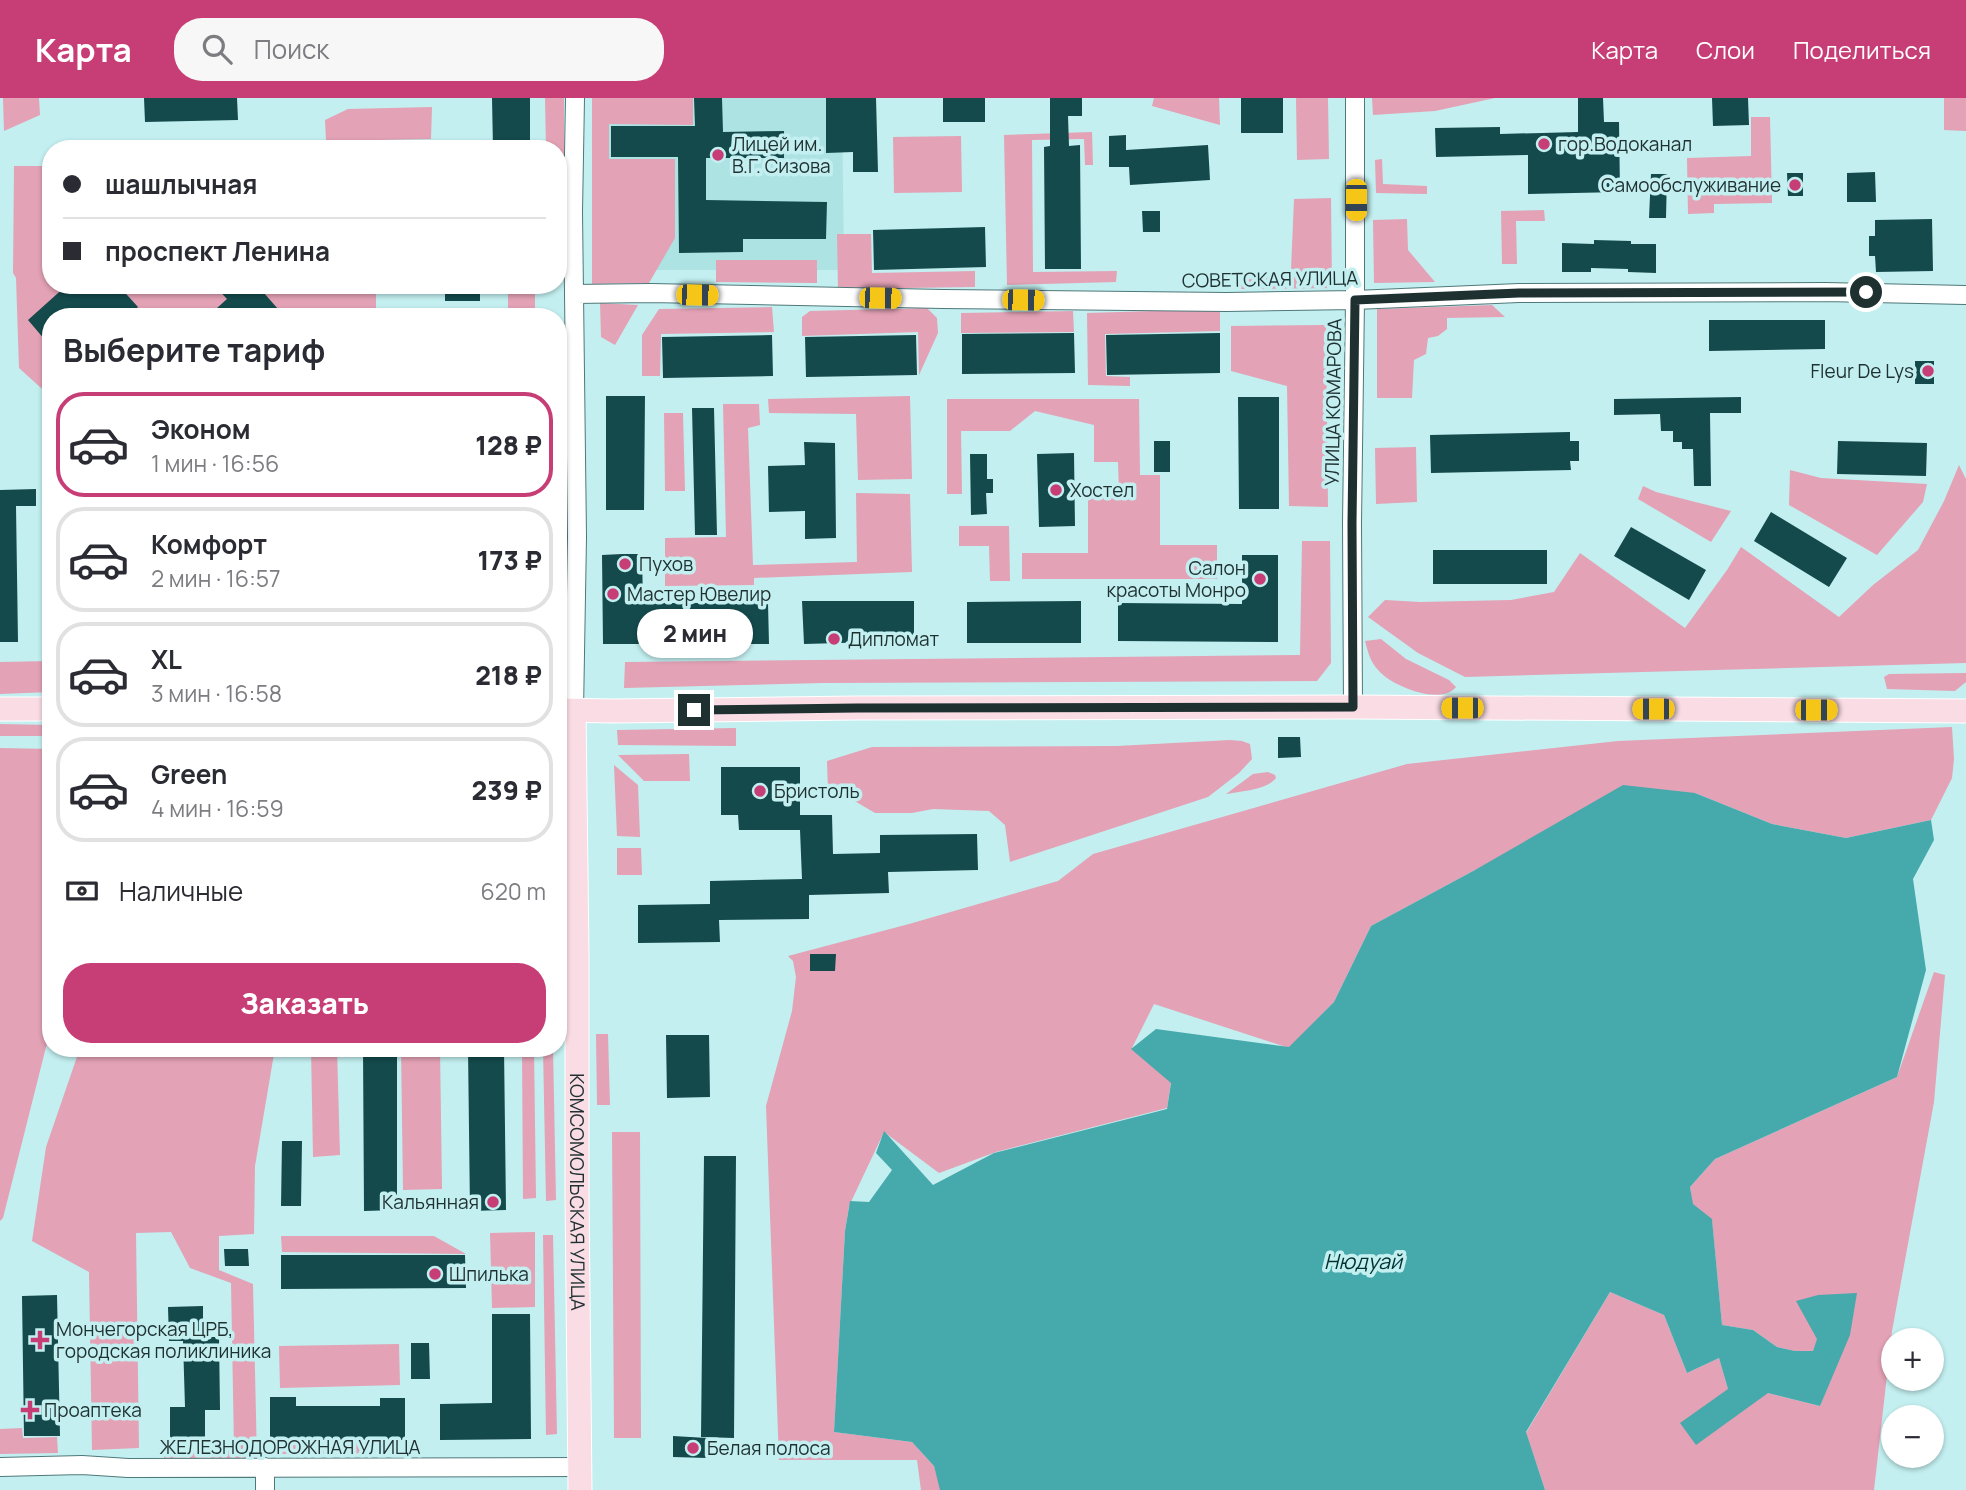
<!DOCTYPE html>
<html lang="ru">
<meta charset="utf-8">
<style>
body{margin:0;font-family:Manrope,sans-serif;background:#f7f7f7;color:#2b2b33;height:100vh;display:flex;flex-direction:column;font-size:26px;white-space:nowrap}
*{box-sizing:border-box;margin:0}
p{font-size:23px;color:#7c7c81}
.icon{flex:none;width:38px;height:38px;fill:none;stroke:currentColor;stroke-width:2;stroke-linecap:round;stroke-linejoin:round}
.map{position:relative;flex:1;overflow:hidden}
.drawer{position:absolute;left:42px;top:210px;width:525px;height:749px;display:flex;flex-direction:column;background:#fff;border-radius:28px;box-shadow:0 2px 5px #0004}
.drawer>*{flex:none}
.guide{position:absolute;left:42px;top:42px;width:525px;height:154px;border-radius:28px;box-shadow:0 2px 5px #0004;display:grid;align-content:center;height:154px;padding:0 21px;background:#fff}
.fabs{position:absolute;left:1881px;top:1230px;display:grid;gap:14px}
.fabs a{display:grid;place-items:center;width:63px;height:63px;border-radius:50%;background:#fff;box-shadow:0 2px 5px #0004;font-size:35px}
.end{position:absolute;width:32px;height:32px;margin:-16px;border:9px solid #1f3031;background:#fff;box-shadow:0 0 0 4px #fff}
.from{border-radius:50%}
.bubble{position:absolute;height:49px;border-radius:24px;background:#fff;box-shadow:0 2px 5px #0004;font-size:23px;font-weight:800;line-height:49px;text-align:center}
.car{position:absolute;width:21px;height:42px;margin:-21px -10px;border-radius:9px;box-shadow:0 0 5px 2px #0007;background:linear-gradient(#f5c518 24%,#345 0 40%,#f5c518 0 76%,#345 0 86%,#f5c518 0)}
.guide b{display:flex;align-items:center;gap:24px;height:66px;font-size:26px}
.guide b+b{border-top:2px solid #e1e1e2}
.guide i{width:18px;height:18px;background:#2b2b33}
ul{padding:0;list-style:none}
li{display:flex;align-items:center;gap:21px;height:105px;margin:0 14px 10px;padding:0 7px;border:4px solid #e1e1e2;border-radius:28px}
li div{flex:1}
li b{display:block;font-size:26px}
li em{font-style:normal;font-weight:800}
li.on{border-color:#c73d75}
li>.icon{width:63px;height:63px;stroke-width:1.5}
h2{padding:0 21px;font-size:32px;line-height:84px}
.pay{display:flex;align-items:center;gap:18px;height:77px;padding:0 21px;font-size:26px}
.pay p{margin-inline-start:auto}
.cta{display:flex;gap:14px;margin-top:auto;padding:14px 21px}
.cta a{flex:1;height:80px;border-radius:28px;background:#c73d75;color:#fff;font-size:28px;font-weight:800;line-height:80px;text-align:center}
header{display:flex;align-items:center;gap:42px;box-sizing:border-box;height:98px;padding:0 35px;background:#c73d75;color:#fff}
header strong{font-size:33px}
nav{display:flex;gap:38px;margin-inline-start:auto;font-size:24px}
.search{width:490px;height:63px;background:#f7f7f7;display:flex;align-items:center;gap:18px;box-sizing:border-box;padding:0 24px;border-radius:28px;color:#7c7c81;font-size:26px}
.map>svg:first-child{display:block}
.built{fill:#aee3e4}
.green{fill:#e3a2b5}
.water{fill:#46a9ac}
.building{fill:#144a4c}
.lines{fill:none;stroke-linecap:round;stroke-linejoin:round}
.minor-casing{stroke:#4f7879;stroke-width:20}
.major-casing{stroke:#fff;stroke-width:25}
.minor{stroke:#fff;stroke-width:18}
.major{stroke:#f9dce4;stroke-width:23}
.route{stroke:#1f3031;stroke-width:9}
.poi-dot{fill:#c73d75;stroke:#c3eff0;stroke-width:2.5}
.labels{text-anchor:middle;stroke-width:7;stroke-linejoin:round;paint-order:stroke}
.poi-label{font-size:19px;fill:#1f3031;stroke:#c3eff0;text-anchor:start}
.street-label{font-size:19px;fill:#1f3031;stroke:#c3eff0}
.water-label{font-size:21px;font-style:italic;fill:#003233;stroke:#c3eff0}
</style>
<header>
<strong>Карта</strong>
<div class="search"><svg class="icon" aria-label="search" viewBox="0 0 24 24"><circle cx="10" cy="10" r="6"/><path d="M15 15l6 6"/></svg>Поиск</div>
<nav><a>Карта</a><a>Слои</a><a>Поделиться</a></nav>
</header>
<div class="map">
<svg width="1966" height="1392" viewBox="0 0 1966 1392">
<rect width="100%" height="100%" fill="#c3eff0"/>
<path class="built" d="M593 0H842L844 172H593Z"/>
<path class="green" d="M3 0H39L40 17 4 33Z
M545 0H564V70H558V51H546Z
M592 0H693V27L609 26V61H675V140L649 185 592 186Z
M1154 0H1219L1220 27 1152 8Z
M1296 0H1328L1329 61 1297 62Z
M1372 0H1495L1435 13 1373 17Z
M1944 0H1966V33L1944 32Z
M432 9 431 41 326 43 325 22 348 11Z
M1751 19H1770L1772 105 1714 106V115L1688 116 1687 60 1751 58Z
M1092 34 1093 67H1085L1084 41 1032 42 1033 174 1117 173 1116 184 1007 187 1004 37Z
M961 38 962 94 894 95 893 39Z
M1382 61 1383 86 1427 88V96L1376 95 1375 62Z
M14 68H51V187H376V219H51V299L19 270 16 180 13 175Z
M1331 100 1332 190 1238 191V184L1291 172 1294 101Z
M1544 112 1545 123H1516L1517 166H1502L1501 113Z
M1407 121 1408 152 1435 184 1374 185 1373 122Z
M837 136H871L872 175 975 173V189L838 191Z
M716 162H817V185L716 184Z
M508 187H535V212L508 213Z
M600 205 638 207 615 247 601 239Z
M1492 207 1505 219 1447 220V231L1438 238 1428 240 1426 256 1414 262 1412 300H1377V211Z
M772 209 774 234 661 236 660 278H642V237L659 211Z
M927 210 937 220 938 235 919 277 918 234 802 238V219L810 213Z
M1220 211V233L1105 236 1106 278 1130 279V288L1088 287 1087 215Z
M1073 213 1074 234 961 235V215Z
M1326 227 1328 409 1289 408 1287 288 1231 273V228Z
M910 298 912 381 858 382 856 316 769 315 768 301Z
M947 301H1139L1140 377H1160V447H1217V481H1022V455H1088V397L1119 396 1118 364H1094V327L1035 313 1010 333H961L962 396H947Z
M723 306H759L760 327 748 330 753 467 857 464 856 395 910 396 912 474 754 480V487L665 488V440L726 439Z
M664 315H683L685 393H665Z
M1416 349 1417 404 1376 406 1375 350Z
M1959 367 1966 381V565L1465 579 1418 555 1368 519 1385 502 1420 504 1511 502 1554 494 1580 455 1685 530 1727 472 1741 449 1839 519 1873 487 1918 452 1944 403Z
M1790 372 1821 380 1927 386 1923 404 1877 457 1789 407Z
M1643 388 1656 394 1731 413 1711 444 1638 401Z
M959 428H1009L1010 483H990L989 448H959Z
M1302 443H1330L1331 565 1317 583 823 585 624 590 625 564 1300 557Z
M1381 541 1406 561 1449 582 1456 589C1441 608 1392 588 1379 573 1370 564 1368 554 1365 543Z
M51 563V594L0 596V564Z
M1966 575V584L1955 593 1887 591 1884 579 1889 576Z
M0 626 51 627V638H0Z
M1952 629 1954 661 1952 680 1931 722 1846 740 1772 726 1695 695 1475 772 1371 828 1334 904 1289 950 1154 906 1132 950 1171 984 1167 1010 996 1054 939 1075 884 1034 849 1108 845 1133 834 1334 912 1344 934 1368 941 1392H921L917 1362H779L766 1008 792 913 796 879 793 863 788 858 909 826 1058 783 1093 756 1407 666 1618 643Z
M736 630V648L618 647 617 632Z
M1230 642 1242 643 1250 646 1252 661 1239 675 1208 699 1010 764 1005 727 989 713 933 711 912 715H875L853 702 828 693 827 663 872 649 1117 648Z
M0 650 51 651V942L46 949 3 1120 0 1123Z
M689 656 690 683H644L618 657Z
M614 667 638 687 640 739 617 738Z
M1268 674 1275 677 1276 680C1267 692 1241 693 1226 696L1253 676Z
M617 750H641L642 777H617Z
M1934 874 1945 877 1934 1004 1892 1233 1874 1392H1545L1526 1335 1610 1194 1664 1217 1687 1275 1719 1260 1728 1291 1768 1295 1820 1308 1830 1280 1818 1241 1813 1253H1795L1777 1249 1753 1232 1722 1227 1712 1122 1692 1106 1690 1089 1715 1061 1897 979Z
M596 936H608L610 1007H597Z
M80 950H275L255 1068 254 1136 219 1138V1172L253 1186 257 1362 164 1364V1352L234 1349 231 1185 190 1170 171 1134 136 1135 139 1350 92 1352 89 1174 32 1143 46 1049Z
M311 950H337L340 1057 313 1059Z
M401 950H440L442 1091 403 1092Z
M522 950H534L536 1100 523 1101Z
M543 950H553L556 1102 546 1103Z
M612 1034H640L641 1340H614Z
M535 1134V1209L492 1210 490 1135Z
M543 1137H553L557 1336 546 1337Z
M281 1138H434L466 1156 282 1154Z
M399 1246 400 1287 280 1290 279 1248Z
M22 1330 23 1340 57 1339 58 1355 0 1356V1331Z
M395 1345 394 1355 275 1356 273 1346Z"/>
<path class="water" d="M1623 687 1695 695 1772 726 1846 740 1931 722 1934 742 1913 781 1926 872 1897 979 1715 1061 1690 1089 1693 1106 1712 1121 1722 1227 1753 1232 1777 1249 1795 1253H1813L1817 1241 1796 1203 1818 1197 1857 1195 1850 1237 1820 1308 1768 1295 1696 1347 1680 1325 1728 1291 1719 1260 1687 1275 1664 1217 1610 1194 1526 1334 1545 1392H940L934 1368 912 1344 834 1334 845 1133 850 1103 869 1104 892 1072 876 1055 884 1033 933 1087 994 1055 1167 1011 1171 985 1131 951 1156 931 1289 949 1334 904 1371 828 1475 772Z"/>
<path class="building" d="M144 0H237L238 22 145 24Z
M492 0H530V51H493Z
M694 0H722L723 34 784 33V60H706V102L827 104 826 141H743V154L679 155 678 59H611V28H695Z
M826 0H876L878 74H853V54L826 55Z
M943 0H985V24H943Z
M1050 0H1082V18H1068L1069 48 1080 47 1081 171H1045L1044 49 1050 48Z
M1241 0H1283V35H1241Z
M1578 0H1603L1604 24H1619L1620 94 1528 96V57L1436 59 1435 30 1500 29V36L1578 34Z
M1712 0H1748L1749 27 1713 28Z
M1126 37V52L1208 47 1210 82 1130 87 1129 69H1109V38Z
M1875 74 1876 104H1847V75Z
M1787 75H1803V98H1788Z
M1651 76H1667L1666 120H1649Z
M1142 113H1160V134H1143Z
M1932 121 1933 173 1876 174 1875 158H1869V138H1875V122Z
M985 129 986 169 874 172 873 132Z
M1594 142 1631 143V146H1656V175L1628 174V171L1591 170V174H1562V145L1594 146Z
M67 187H118L138 209 127 219H104L96 210 86 219H51V249L28 222Z
M214 187H257L285 219H207L227 201Z
M445 187H480V203H445Z
M1709 222H1825V251L1709 253Z
M1074 235 1075 275 962 276V236Z
M1220 235V275L1107 277 1106 237Z
M772 237 773 278 663 280 662 239Z
M916 237 917 277 806 279 805 239Z
M1915 263H1934V286H1915Z
M606 298H645L644 412H606Z
M1238 299H1279V411H1239Z
M1741 299V315H1710L1711 388H1694L1693 351H1682V344H1673V333H1661L1660 316 1614 317V301Z
M692 310H714L717 437H695Z
M1570 334V343H1579V363H1570L1571 372 1431 375 1430 337Z
M1154 343H1170V374H1154Z
M1838 343 1927 345 1926 378 1837 376Z
M804 344 835 345 836 440 805 441V413L769 414 768 368 805 367Z
M1074 355 1075 428 1039 429 1037 356Z
M970 356H987V381H993V395H986L987 416 971 417Z
M36 391V408H16L18 544H0V392Z
M1771 414 1847 460 1829 489 1754 443Z
M1631 429 1706 472 1689 502 1614 458Z
M1433 452H1547V486H1433Z
M622 456H642L643 505H768L769 546H603L602 457Z
M1242 457H1278V544L1118 543V505L1242 506Z
M802 503H914V543L804 546Z
M1081 503V545H967V504Z
M1278 639H1300L1301 659 1278 660Z
M721 669H800V717H832L833 756 880 755V737L977 736 978 772 888 774 889 795 809 797V821L719 822 720 844 638 845V807L710 806V783L802 781 800 732H739L738 717H721Z
M810 856H836L835 873H810Z
M666 937H709L710 999 667 1000Z
M363 950H397V1112L364 1113Z
M468 950H504L506 1112 470 1113Z
M282 1043H302L301 1108H281Z
M704 1058H736L734 1340 701 1339Z
M224 1151H248L249 1168H225Z
M281 1157H465L466 1190 281 1191Z
M57 1197 60 1338H24L22 1198Z
M203 1208V1239H219L220 1312H205V1342L170 1343V1309H185L183 1243H169L168 1209Z
M492 1216H530L531 1341 440 1342V1306L492 1305Z
M411 1245H429L430 1281H411Z
M270 1299H296V1308H380V1300H405V1342H270Z
M673 1338 707 1340V1360L673 1359Z"/>
<g class="lines">
<g class="minor-casing">
<path id="minor" d="M574 196 650 195 943 201 1226 204 1355 202 1519 195 1825 194 1966 197
M1353 609 1352 425 1355 202V0
M574 613 577 439 573 114 575 0
M0 1369 82 1367 128 1370 580 1369
M265 1392V1369"/>
</g>
<g class="major-casing">
<g id="major">
<path d="M0 611H51"/>
<path d="M558 612 613 613 856 610 1353 609 1966 613"/>
<path id="s1" d="M574 613 577 855V1097L580 1392"/>
</g>
</g>
<use href="#minor" class="minor"/>
<use href="#major" class="major"/>
</g>
<g class="lines">
<path class="route" d="M694 612 856 610 1353 609 1352 425 1355 202 1519 195 1866 194"/>
</g>
<g class="poi-dot">
<circle cx="1544" cy="46" r="7"/>
<circle cx="718" cy="57" r="7"/>
<circle cx="1795" cy="87" r="7"/>
<circle cx="1928" cy="273" r="7"/>
<circle cx="1056" cy="392" r="7"/>
<circle cx="625" cy="466" r="7"/>
<circle cx="1260" cy="481" r="7"/>
<circle cx="613" cy="496" r="7"/>
<circle cx="834" cy="541" r="7"/>
<circle cx="760" cy="693" r="7"/>
<circle cx="493" cy="1104" r="7"/>
<circle cx="435" cy="1176" r="7"/>
<path d="M36.5 1231.5h7v7h7v7h-7v7h-7v-7h-7v-7h7z"/>
<path d="M26.5 1301.5h7v7h7v7h-7v7h-7v-7h-7v-7h7z"/>
<circle cx="693" cy="1350" r="7"/>
</g>
<g class="labels">
<g class="poi-label">
<text x="732" y="53">Лицей им.<tspan x="732" dy="22">В.Г. Сизова</tspan></text>
<text x="1558" y="53">гор.Водоканал</text>
<text x="1781" y="94" text-anchor="end">Самообслуживание</text>
<text x="1914" y="280" text-anchor="end">Fleur De Lys</text>
<text x="1070" y="399">Хостел</text>
<text x="639" y="473">Пухов</text>
<text x="1246" y="477" text-anchor="end">Салон<tspan x="1246" dy="22">красоты Монро</tspan></text>
<text x="627" y="503">Мастер Ювелир</text>
<text x="848" y="548">Дипломат</text>
<text x="774" y="700">Бристоль</text>
<text x="479" y="1111" text-anchor="end">Кальянная</text>
<text x="449" y="1183">Шпилька</text>
<text x="56" y="1238">Мончегорская ЦРБ,<tspan x="56" dy="22">городская поликлиника</tspan></text>
<text x="44" y="1319">Проаптека</text>
<text x="707" y="1357">Белая полоса</text>
</g>
<g class="street-label">
<text transform="translate(1270 181) rotate(-1)" y="7">СОВЕТСКАЯ УЛИЦА</text>
<text transform="translate(1333 304) rotate(-89)" y="7">УЛИЦА КОМАРОВА</text>
<text dy="7" stroke="none"><textPath href="#s1" startOffset="481">КОМСОМОЛЬСКАЯ УЛИЦА</textPath></text>
<text x="290" y="1356">ЖЕЛЕЗНОДОРОЖНАЯ УЛИЦА</text>
</g>
<g class="water-label">
<text x="1363" y="1171">Нюдуай</text>
</g>
</g>
</svg>
<div class="fabs">
<a>+</a>
<a>−</a>
</div>
<i class="end from" style="left:1866px;top:194px"></i>
<i class="end" style="left:694px;top:612px"></i>
<div class="bubble" style="left:637px;top:511px;width:116px">2 мин</div>
<i class="car" style="left:1356px;top:102px;rotate:180deg"></i>
<i class="car" style="left:697px;top:197px;rotate:91deg"></i>
<i class="car" style="left:880px;top:200px;rotate:91deg"></i>
<i class="car" style="left:1023px;top:202px;rotate:91deg"></i>
<i class="car" style="left:1462px;top:610px;rotate:270deg"></i>
<i class="car" style="left:1653px;top:611px;rotate:270deg"></i>
<i class="car" style="left:1816px;top:612px;rotate:90deg"></i>
<div class="guide">
<b><i class="from"></i>шашлычная</b>
<b><i></i>проспект Ленина</b>
</div>
<section class="drawer">
<h2>Выберите тариф</h2>
<ul>
<li class="on"><svg class="icon" aria-label="car" viewBox="0 0 24 24"><path d="M5 17H2v-5l4-1 3-4h7l3 4 3 1v5h-3M9 17h6M6 11h13"/><circle cx="7" cy="17" r="2"/><circle cx="17" cy="17" r="2"/></svg><div><b>Эконом</b><p>1 мин · 16:56</p></div><em>128 ₽</em></li>
<li><svg class="icon" aria-label="car" viewBox="0 0 24 24"><path d="M5 17H2v-5l4-1 3-4h7l3 4 3 1v5h-3M9 17h6M6 11h13"/><circle cx="7" cy="17" r="2"/><circle cx="17" cy="17" r="2"/></svg><div><b>Комфорт</b><p>2 мин · 16:57</p></div><em>173 ₽</em></li>
<li><svg class="icon" aria-label="car" viewBox="0 0 24 24"><path d="M5 17H2v-5l4-1 3-4h7l3 4 3 1v5h-3M9 17h6M6 11h13"/><circle cx="7" cy="17" r="2"/><circle cx="17" cy="17" r="2"/></svg><div><b>XL</b><p>3 мин · 16:58</p></div><em>218 ₽</em></li>
<li><svg class="icon" aria-label="car" viewBox="0 0 24 24"><path d="M5 17H2v-5l4-1 3-4h7l3 4 3 1v5h-3M9 17h6M6 11h13"/><circle cx="7" cy="17" r="2"/><circle cx="17" cy="17" r="2"/></svg><div><b>Green</b><p>4 мин · 16:59</p></div><em>239 ₽</em></li>
</ul>
<div class="pay"><svg class="icon" aria-label="cash" viewBox="0 0 24 24"><path d="M3 7h18v10H3z"/><circle cx="12" cy="12" r="2"/></svg>Наличные<p>620 m</p></div>
<div class="cta"><a>Заказать</a></div>
</section>
</div>
